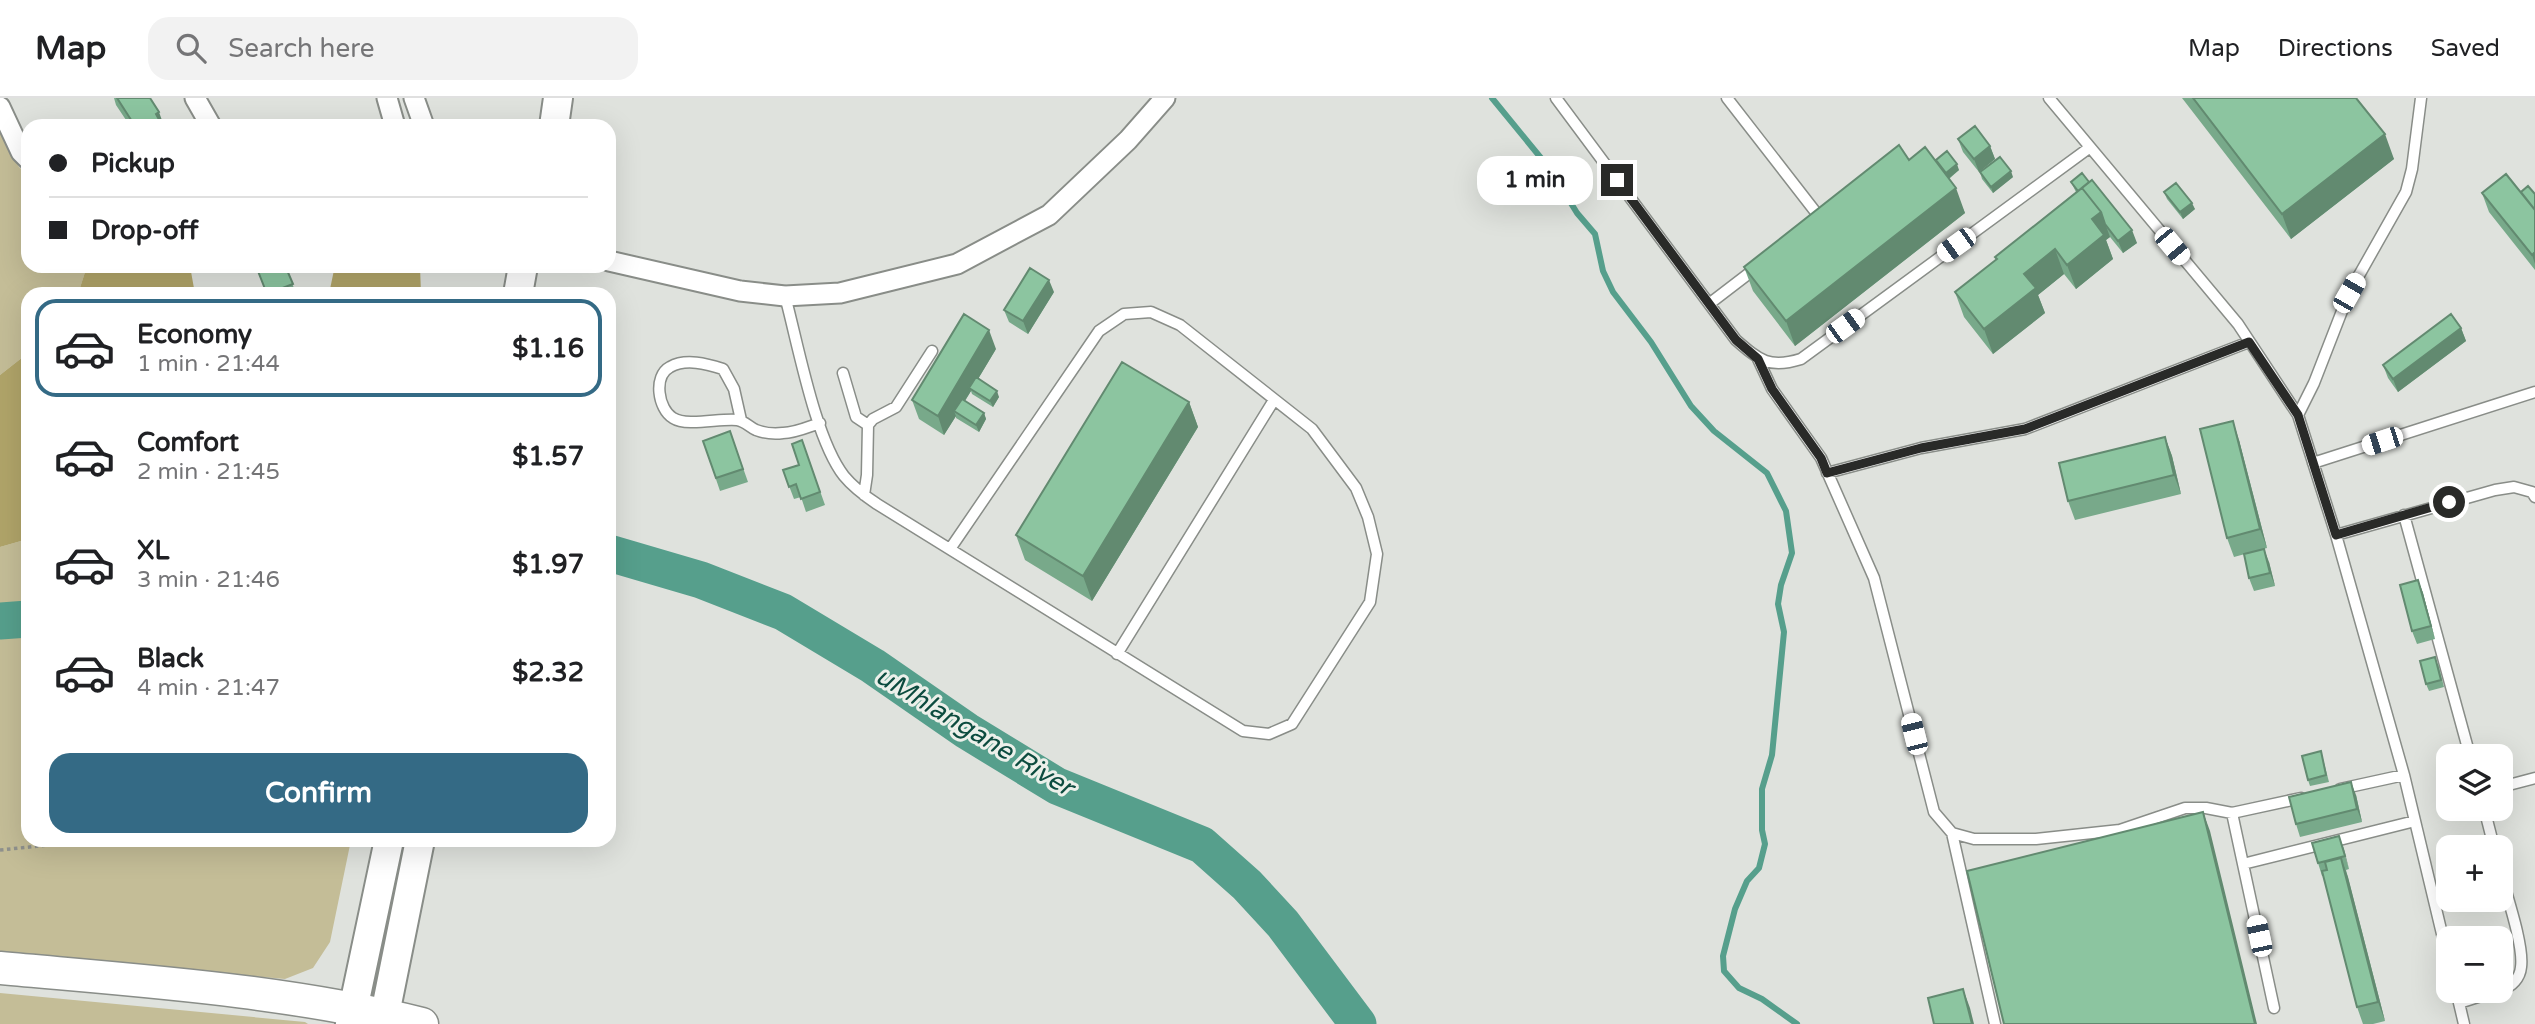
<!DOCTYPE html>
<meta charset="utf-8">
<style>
body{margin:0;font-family:"Varela Round",sans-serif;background:#f2f2f2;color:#202124;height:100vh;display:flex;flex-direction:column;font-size:26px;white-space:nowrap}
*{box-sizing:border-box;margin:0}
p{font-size:23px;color:#757577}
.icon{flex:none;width:38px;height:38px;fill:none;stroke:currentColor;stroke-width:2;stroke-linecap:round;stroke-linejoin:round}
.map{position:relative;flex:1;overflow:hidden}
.sheet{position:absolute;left:21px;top:189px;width:595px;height:560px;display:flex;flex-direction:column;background:#fff;border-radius:21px;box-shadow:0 7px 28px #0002}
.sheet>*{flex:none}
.banner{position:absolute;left:21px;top:21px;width:595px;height:154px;border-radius:21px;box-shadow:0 7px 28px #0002;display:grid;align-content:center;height:154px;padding:0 28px;background:#fff}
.tools{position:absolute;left:2436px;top:646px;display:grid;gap:14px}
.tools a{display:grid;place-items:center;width:77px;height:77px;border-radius:14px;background:#fff;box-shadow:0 7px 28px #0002;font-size:35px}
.end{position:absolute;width:32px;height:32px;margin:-16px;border:9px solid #292a28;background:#fff;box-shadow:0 0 0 4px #fff}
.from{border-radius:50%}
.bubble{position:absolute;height:49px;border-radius:21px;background:#fff;box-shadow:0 7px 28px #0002;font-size:23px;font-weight:800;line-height:49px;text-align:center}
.car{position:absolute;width:21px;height:42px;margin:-21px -10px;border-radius:9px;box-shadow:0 0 5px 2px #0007;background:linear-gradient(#fff 24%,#345 0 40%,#fff 0 76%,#345 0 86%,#fff 0)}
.banner b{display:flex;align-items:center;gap:24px;height:66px;font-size:26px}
.banner b+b{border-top:2px solid #e0e0e0}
.banner i{width:18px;height:18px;background:#202124}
ul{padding:12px 0 0;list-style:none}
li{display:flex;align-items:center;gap:21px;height:98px;margin:0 14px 10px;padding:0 14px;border:4px solid transparent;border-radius:21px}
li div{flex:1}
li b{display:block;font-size:26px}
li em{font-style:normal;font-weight:800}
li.current{border-color:#346a85}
li>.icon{width:63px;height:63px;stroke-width:1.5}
.action{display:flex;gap:14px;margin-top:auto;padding:14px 28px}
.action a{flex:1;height:80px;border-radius:21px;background:#346a85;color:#fff;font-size:28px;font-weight:800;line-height:80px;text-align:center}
header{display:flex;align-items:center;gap:42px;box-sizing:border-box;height:98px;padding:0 35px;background:#fff;border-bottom:2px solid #e0e0e0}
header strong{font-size:33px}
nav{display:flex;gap:38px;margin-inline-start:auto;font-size:24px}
.search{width:490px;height:63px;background:#f2f2f2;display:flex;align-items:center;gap:18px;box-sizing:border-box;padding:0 24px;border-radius:21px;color:#757577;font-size:26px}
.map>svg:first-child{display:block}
.green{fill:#c4bd97}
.forest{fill:#b0a469}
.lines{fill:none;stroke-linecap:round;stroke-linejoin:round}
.stream{stroke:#569f8c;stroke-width:6}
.river{stroke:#569f8c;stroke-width:37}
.service-casing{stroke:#898d88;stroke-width:13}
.minor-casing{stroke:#898d88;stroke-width:23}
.secondary-casing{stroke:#898d88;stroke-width:32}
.primary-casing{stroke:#898d88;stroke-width:35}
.path{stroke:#8f918d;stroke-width:3.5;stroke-dasharray:3.5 3.5;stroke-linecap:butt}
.service{stroke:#fff;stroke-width:10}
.minor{stroke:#fff;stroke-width:19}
.secondary{stroke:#fff;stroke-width:28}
.primary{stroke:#fff;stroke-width:32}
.wall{fill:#78a98a}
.shaded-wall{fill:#628a70}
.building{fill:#8cc5a0;stroke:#628a70;stroke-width:2}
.route{stroke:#292a28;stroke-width:9}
.labels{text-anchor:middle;stroke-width:6;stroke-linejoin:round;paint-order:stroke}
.water-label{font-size:26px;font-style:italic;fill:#0c4c3f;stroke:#ecf0ea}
</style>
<header>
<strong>Map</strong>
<div class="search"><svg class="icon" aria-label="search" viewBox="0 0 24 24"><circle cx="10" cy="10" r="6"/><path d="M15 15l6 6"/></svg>Search here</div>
<nav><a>Map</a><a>Directions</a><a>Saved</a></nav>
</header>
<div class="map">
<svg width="2535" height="926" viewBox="0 0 2535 926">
<rect width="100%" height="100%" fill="#dfe2dd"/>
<path class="green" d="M0 32 19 69 28 77V168H87L78 196H28V255L0 277Z
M28 441V742H351L330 844 313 870 285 881 0 856V449Z
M0 895 305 924 308 926H0Z"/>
<path class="forest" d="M87 168H190L195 196H78Z
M332 168H420L421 196H329L334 172Z
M28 255V441L0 449V277Z"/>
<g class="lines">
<path class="stream" d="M1492 0 1550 71 1577 115 1595 136 1603 173 1613 194 1651 244 1691 308 1714 333 1767 375 1786 413 1792 455 1781 487 1778 506 1784 534 1772 657 1762 691V732L1765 746 1759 770 1747 783 1735 811 1723 858 1724 873 1739 890 1762 901 1797 926"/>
<path class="river" d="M609 455 701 482 783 514 873 568 967 633 1057 688 1202 747 1247 787 1283 826 1358 926
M0 523 28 521"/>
<g class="service-casing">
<path id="service" d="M1556 0 1736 242C1759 262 1769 271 1801 261L2089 50
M1727 0 1821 121
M2049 0 2238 226 2298 317 2336 437 2404 677 2448 861
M785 198C798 246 815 341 844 378 853 389 865 398 877 406L1243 633 1269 636 1292 626 1370 504 1377 456 1368 419 1356 390 1312 331 1180 227 1151 214 1124 216 1099 233 950 451
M1709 206 1756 170
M1758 261 1772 291 1821 360 1874 480 1934 714 1952 735 1974 741H2036L2120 732 2185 710H2206L2232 715 2301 700
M843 275 856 319 868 327
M2298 317 2314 285 2349 195 2406 94 2412 71 2421 0
M741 322 734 291 723 271C707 266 686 260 670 269 653 278 658 311 673 320 687 329 720 320 737 322 745 323 749 329 756 332 764 335 775 336 783 335 795 335 808 329 820 325
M2313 365 2535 294
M1827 375 1921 350 2025 331 2249 244
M864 397 867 377 868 327 873 321 896 309 932 253
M2404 417 2470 658
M2336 437 2495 392 2514 389 2532 394 2535 399
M1117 556 1274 302
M2501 689 2535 680
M2340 691 2404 677
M2484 710 2494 749
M2232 715 2274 910
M1952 735 1995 926
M2243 766 2415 723
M2501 776C2507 798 2524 848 2521 869 2520 880 2512 889 2501 892
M2456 892 2464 926
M2459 905 2500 892"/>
</g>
<g class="minor-casing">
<path id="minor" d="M195 0 211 28
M387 0 395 28
M414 0 424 28
M0 9 21 54 28 61
M609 163 740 193 785 198 840 195 957 166 1049 117 1128 42 1165 0"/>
</g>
<g class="secondary-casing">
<path id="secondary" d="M554 28 558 0
M518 196 523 168
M350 926 389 742
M383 926 420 742"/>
</g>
<g class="primary-casing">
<path id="primary" d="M0 870C142 883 284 892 422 926"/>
</g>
<path class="path" d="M0 752 98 742"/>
<use href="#service" class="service"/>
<use href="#minor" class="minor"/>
<use href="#secondary" class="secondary"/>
<use href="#primary" class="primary"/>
</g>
<path class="wall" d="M114 0H150L163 26 168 28H130L116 7Z
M2182 0H2356L2394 61 2291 141Z
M1958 41 1990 48 1995 61 1979 74 1963 54Z
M1909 62 1938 66 1936 62 1959 72 1949 81 1965 115 1795 248 1753 193 1744 169Z
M1980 74 2013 79 1993 95 1982 81Z
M2071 84 2137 145 2123 155 2110 139 2106 142 2113 161 2076 191 2064 176 2038 197 2045 215 1993 256 1964 219 1955 194 1996 162 1995 159 2076 94Z
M2164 94 2195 111 2183 121 2167 101Z
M2521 94 2535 96V172L2489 114 2482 95Z
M256 168H286L296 196H267Z
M1054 194 1028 236 1009 224 1004 212Z
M2461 230 2466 243 2398 294 2388 280 2383 267Z
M996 251 978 281 999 299 993 309 972 296 971 293 965 303 984 315 986 321 979 334 956 320V318L944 337 919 321 912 302Z
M1189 304 1198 329 1092 503 1025 462 1016 437Z
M730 333 748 384 720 393 703 343Z
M2165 339 2172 358 2181 396 2075 422 2068 403Z
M802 342 825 407 806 414 801 399 794 401 783 372 799 367Z
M2239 342 2267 450 2234 459 2227 440Z
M2269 464 2275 488 2254 493 2249 480Z
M2418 482 2423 495 2435 541 2417 546 2412 533Z
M2438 565 2444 589 2429 593 2426 586Z
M2321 653 2329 684 2310 688 2308 682Z
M2356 697 2362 724 2300 739 2296 726Z
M2339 738 2349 771 2346 772 2385 923 2373 926H2363L2357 909 2324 778H2322L2318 765Z"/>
<path class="shaded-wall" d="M159 14 164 28H160L156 16Z
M2385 36 2394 61 2291 141 2282 116Z
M1990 48 1995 61 1979 74 1974 61Z
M1957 66 1959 72 1948 81 1946 75Z
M2011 73 2013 79 1993 95 1991 89Z
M1956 90 1965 115 1795 248 1786 223Z
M2192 105 2195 111 2183 121 2180 114Z
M2101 114 2110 139 2106 142 2113 161 2076 191 2067 167 2092 121Z
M2132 132 2137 145 2123 155 2118 143Z
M2055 151 2064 176 2038 197 2045 215 1993 256 1984 231 2024 176Z
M2535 154V166L2532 157Z
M1049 182 1054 194 1028 236 1023 223Z
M2461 230 2466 243 2398 294 2393 281Z
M989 232 996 251 972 291 969 290 971 293 957 315 954 313 956 318 944 337 938 318Z
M997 293 999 299 993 309 990 303Z
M1189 304 1198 329 1092 503 1083 478Z
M984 315 986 321 979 334 976 327Z
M2233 323 2239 342 2267 450 2260 431Z
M2165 339 2172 358 2181 396 2174 377Z
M2264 451 2269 464 2275 488 2270 475Z
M2418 482 2423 495 2435 541 2431 528Z
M2351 684 2356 697 2362 724 2357 711Z
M2203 714 2210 733 2257 926H2255Z
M2339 738 2344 751 2349 771 2345 758Z
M2341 760 2348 779 2385 923 2378 904Z
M1963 891 1970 910 1974 926H1972Z"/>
<path class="building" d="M117 0H150L159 14 156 16 162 27 166 24 168 28H135Z
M2193 0H2356L2385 36 2282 116Z
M1975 28 1990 48 1974 61 1958 41Z
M1899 47 1909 62 1925 49 1956 90 1786 223 1744 169Z
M1947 53 1957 66 1946 75 1936 62Z
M2000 59 2011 73 1991 89 1980 74Z
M2082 75 2089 84 2078 93 2071 84Z
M2506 76 2535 112V154L2532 157 2482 95Z
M2092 82 2132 132 2118 143 2105 126 2101 114 2082 90Z
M2176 85 2192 105 2180 114 2164 94Z
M2528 88 2535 96V112L2521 94Z
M2082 90 2101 114 2092 121 2104 137 2067 167 2055 151 2024 176 2036 190 1984 231 1955 194 1997 161 1995 159Z
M256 168H281L283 173 287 172 293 186 267 196Z
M1030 170 1049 182 1023 223 1004 212Z
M964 216 989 232 938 318 912 302Z
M2451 216 2461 230 2393 281 2383 267Z
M1122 264 1189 304 1083 478 1016 437Z
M976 279 997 293 990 303 969 290Z
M962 301 984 315 976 327 954 313Z
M2233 323 2260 431 2227 440 2200 331Z
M730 333 743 371 716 380 703 343Z
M2165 339 2174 377 2068 403 2059 365Z
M802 342 820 394 801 401 796 386 789 389 783 372 799 367 792 346Z
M2264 451 2270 475 2249 480 2244 456Z
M2418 482 2431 528 2412 533 2400 487Z
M2435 559 2441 582 2426 586 2420 563Z
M2321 653 2326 677 2308 682 2302 658Z
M2351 684 2357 711 2296 726 2289 699Z
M2203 714 2255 926H2004L1967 773Z
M2339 738 2345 758 2318 765 2312 745Z
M2341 760 2378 904 2357 909 2322 773 2327 772 2325 764Z
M1963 891 1972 926H1934L1928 900Z"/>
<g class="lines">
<path class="route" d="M1617 82 1736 242 1758 261 1772 291 1821 360 1827 375 1921 350 2025 331 2249 244 2298 317 2336 437 2449 404"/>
</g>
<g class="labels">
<g class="water-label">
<text transform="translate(975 633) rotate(31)" y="9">uMhlangane River</text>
</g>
</g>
</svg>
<div class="tools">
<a><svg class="icon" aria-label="layers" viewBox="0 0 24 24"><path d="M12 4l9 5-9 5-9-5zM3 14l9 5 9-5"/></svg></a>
<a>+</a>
<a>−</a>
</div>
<i class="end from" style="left:2449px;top:404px"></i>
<i class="end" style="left:1617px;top:82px"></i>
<div class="bubble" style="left:1477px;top:58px;width:116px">1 min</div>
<i class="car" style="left:1956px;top:147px;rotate:234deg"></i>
<i class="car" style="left:2172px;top:148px;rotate:140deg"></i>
<i class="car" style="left:2349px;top:195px;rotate:30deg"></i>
<i class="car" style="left:1845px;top:228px;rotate:54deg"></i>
<i class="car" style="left:2382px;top:343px;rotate:252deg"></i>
<i class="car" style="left:1914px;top:636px;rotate:346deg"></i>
<i class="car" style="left:2259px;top:838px;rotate:348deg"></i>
<div class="banner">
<b><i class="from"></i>Pickup</b>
<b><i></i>Drop-off</b>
</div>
<section class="sheet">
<ul>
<li class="current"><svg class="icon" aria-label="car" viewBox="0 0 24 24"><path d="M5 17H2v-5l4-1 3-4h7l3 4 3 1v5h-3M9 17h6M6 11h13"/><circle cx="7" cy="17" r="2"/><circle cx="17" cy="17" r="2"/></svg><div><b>Economy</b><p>1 min · 21:44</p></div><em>$1.16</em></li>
<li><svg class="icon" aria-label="car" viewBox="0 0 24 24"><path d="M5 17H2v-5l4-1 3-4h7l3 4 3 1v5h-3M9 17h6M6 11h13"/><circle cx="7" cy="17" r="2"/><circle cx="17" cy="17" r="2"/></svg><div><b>Comfort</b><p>2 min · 21:45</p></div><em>$1.57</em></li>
<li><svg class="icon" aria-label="car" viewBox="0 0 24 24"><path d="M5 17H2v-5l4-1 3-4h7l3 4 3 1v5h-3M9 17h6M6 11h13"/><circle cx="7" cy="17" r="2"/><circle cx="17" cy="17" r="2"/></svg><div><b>XL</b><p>3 min · 21:46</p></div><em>$1.97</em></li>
<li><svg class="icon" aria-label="car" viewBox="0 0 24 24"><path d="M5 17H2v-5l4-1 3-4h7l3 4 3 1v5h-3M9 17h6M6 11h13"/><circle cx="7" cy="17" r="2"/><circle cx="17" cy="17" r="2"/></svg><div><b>Black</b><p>4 min · 21:47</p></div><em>$2.32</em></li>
</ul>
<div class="action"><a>Confirm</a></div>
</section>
</div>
